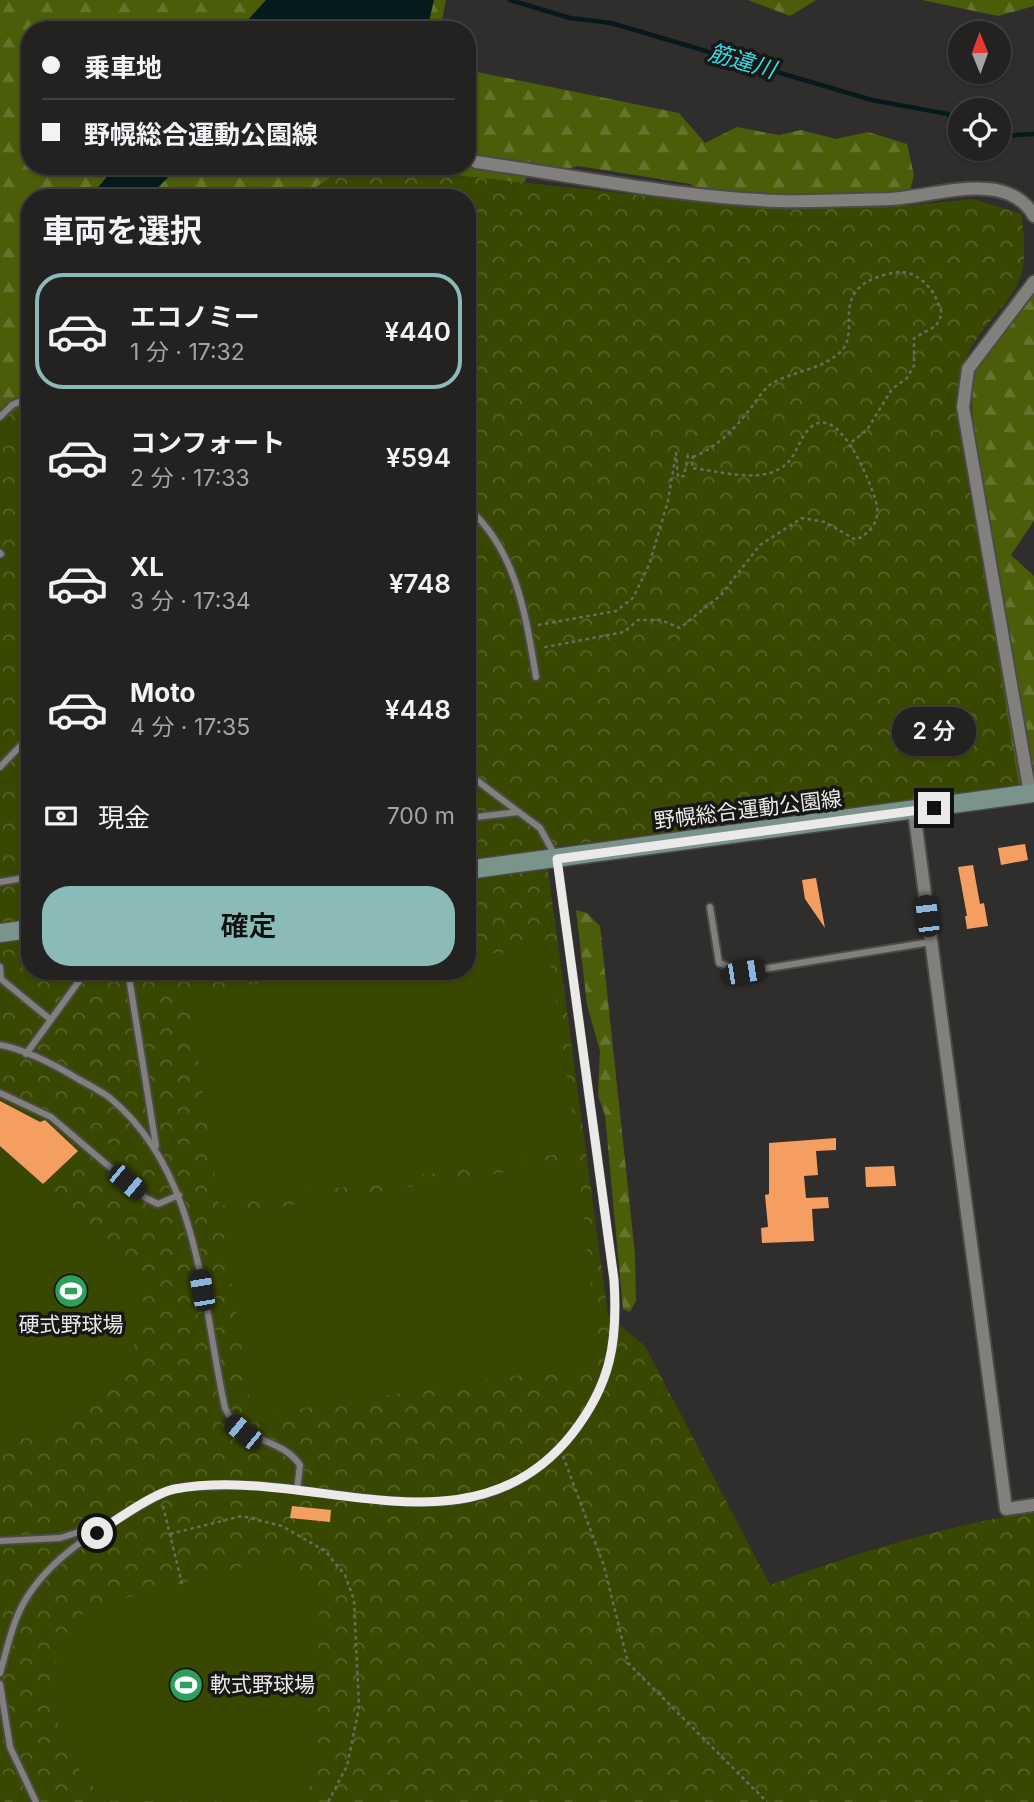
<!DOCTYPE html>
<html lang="ja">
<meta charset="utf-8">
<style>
body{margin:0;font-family:Inter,"Noto Sans JP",sans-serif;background:#302f2e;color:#f1f3f6;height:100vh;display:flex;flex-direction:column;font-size:26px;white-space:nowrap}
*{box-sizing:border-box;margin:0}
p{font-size:23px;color:#a3a4a5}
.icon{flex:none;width:38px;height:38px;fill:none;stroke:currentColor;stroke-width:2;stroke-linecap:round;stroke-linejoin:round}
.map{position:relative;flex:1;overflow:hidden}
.sheet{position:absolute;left:21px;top:189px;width:455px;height:791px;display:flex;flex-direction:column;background:#242221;border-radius:28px;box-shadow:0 2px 5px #0004,0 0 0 2px #413f3f}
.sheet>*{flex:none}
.guide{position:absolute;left:21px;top:21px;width:455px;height:154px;border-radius:28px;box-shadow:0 2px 5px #0004,0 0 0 2px #413f3f;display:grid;align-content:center;height:154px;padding:0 21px;background:#242221}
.needle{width:46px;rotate:359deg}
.buttons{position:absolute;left:948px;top:21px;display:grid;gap:14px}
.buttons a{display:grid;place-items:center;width:63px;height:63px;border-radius:50%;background:#242221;box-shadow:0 2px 5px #0004,0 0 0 2px #413f3f;font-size:35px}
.end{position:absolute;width:32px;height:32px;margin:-16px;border:9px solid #ebeae8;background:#111;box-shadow:0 0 0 4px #111}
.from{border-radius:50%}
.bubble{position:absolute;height:49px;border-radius:24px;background:#242221;box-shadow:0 2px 5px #0004,0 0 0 2px #413f3f;font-size:23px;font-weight:600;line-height:49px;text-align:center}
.car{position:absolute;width:21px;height:42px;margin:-21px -10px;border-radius:9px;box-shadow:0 0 5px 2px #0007;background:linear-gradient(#222 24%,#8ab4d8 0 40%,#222 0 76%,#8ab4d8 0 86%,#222 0)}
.guide b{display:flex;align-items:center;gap:24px;height:66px;font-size:26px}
.guide b+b{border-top:2px solid #413f3f}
.guide i{width:18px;height:18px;background:#f1f3f6}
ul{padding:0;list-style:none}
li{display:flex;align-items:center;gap:21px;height:116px;margin:0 14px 10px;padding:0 7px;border:4px solid transparent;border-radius:28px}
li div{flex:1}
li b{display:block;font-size:26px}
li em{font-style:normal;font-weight:600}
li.selected{border-color:#8bbbb9}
li>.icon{width:63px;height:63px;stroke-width:1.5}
h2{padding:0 21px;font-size:32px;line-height:84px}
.pay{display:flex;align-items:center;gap:18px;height:77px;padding:0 21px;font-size:26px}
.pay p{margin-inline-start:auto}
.cta{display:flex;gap:14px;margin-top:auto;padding:14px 21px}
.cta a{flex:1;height:80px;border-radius:28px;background:#8bbbb9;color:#111;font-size:28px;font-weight:600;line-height:80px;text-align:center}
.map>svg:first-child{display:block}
.forest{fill:url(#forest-firs)}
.park{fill:url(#park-crowns)}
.pitch{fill:#394800}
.water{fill:#061a1b}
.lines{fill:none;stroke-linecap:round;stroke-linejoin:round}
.stream{stroke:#061a1b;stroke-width:4.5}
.building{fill:#f59e61}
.lane-casing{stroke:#4b4a47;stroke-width:10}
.street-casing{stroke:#4b4a47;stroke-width:16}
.secondary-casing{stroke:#4b4a47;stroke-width:21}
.path{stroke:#6b6967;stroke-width:2.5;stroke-dasharray:3.5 3.5;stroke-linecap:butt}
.lane{stroke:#81807d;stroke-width:6}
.street{stroke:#81807d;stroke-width:12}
.secondary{stroke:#7a948c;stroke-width:18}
.route{stroke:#ebeae8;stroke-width:9}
.labels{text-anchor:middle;stroke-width:7;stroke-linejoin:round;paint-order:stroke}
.street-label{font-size:21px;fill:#ebeae8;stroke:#171715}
.poi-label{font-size:21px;fill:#ebeae8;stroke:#171715}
.water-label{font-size:23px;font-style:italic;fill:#36d9e4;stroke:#171715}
</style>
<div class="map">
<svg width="1034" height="1802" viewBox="0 0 1034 1802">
<defs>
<pattern id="forest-firs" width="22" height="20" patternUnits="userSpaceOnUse" patternTransform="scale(1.75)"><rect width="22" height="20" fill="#4b5d09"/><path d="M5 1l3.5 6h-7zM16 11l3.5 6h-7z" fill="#65742d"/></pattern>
<pattern id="park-crowns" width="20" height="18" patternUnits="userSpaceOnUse" patternTransform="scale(1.75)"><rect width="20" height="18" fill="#394800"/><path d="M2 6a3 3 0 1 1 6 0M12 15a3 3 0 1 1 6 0" fill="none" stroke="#566325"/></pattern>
</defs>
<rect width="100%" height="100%" fill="#302e2c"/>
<path class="forest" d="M0 0H446L440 30H30V166H397L334 198H30V494L0 433Z
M748 0H816L790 16Z
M922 0H1034V6L998 16Z
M467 70 679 113 705 143 737 127 779 135 801 130 836 139 868 132 907 144 914 175 902 223 720 210 691 184 578 166 559 171 531 169 510 211 467 198 403 166H467Z
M1034 293V521L1011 555 1034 576V787L1019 788 517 515 978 460C973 423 964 376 988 342 1001 324 1021 311 1034 293Z
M576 910 587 913 600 926 635 1254 636 1301 630 1312 623 1309 605 1115 598 1096 600 1051 587 1005Z"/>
<path class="park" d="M348 166H439L438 173 767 209 895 207 973 199 1021 214C1034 293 1007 292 972 346 964 359 961 379 956 393L1019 788 545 848 608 1315 645 1346 770 1585C856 1553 942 1526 1034 1512V1802H0V422L30 399V971H467V198H299Z"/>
<path class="pitch" d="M548 947 578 1151 219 1206 188 992 356 971H467V957Z
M0 1146 141 1272C142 1296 143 1320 135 1342 115 1400 62 1440 0 1441Z
M578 1161 599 1363 252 1416 221 1216Z
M275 1558 320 1590 315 1777 301 1802 108 1801C90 1785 75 1767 65 1745 46 1703 48 1631 93 1607Z"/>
<path class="water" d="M266 0H434L427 30H239Z
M116 166H179L148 198H89Z"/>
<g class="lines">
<path class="stream" d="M510 0 570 18 611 23 872 100 948 114 961 137
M999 136 1034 134"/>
</g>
<path class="building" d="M933 715 937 748 916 751 912 718Z
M1025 844 1028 860 1001 865 998 848Z
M973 865 980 904 984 903 988 926 967 929 965 916H967L958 867Z
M816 878 825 928 805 899 802 880Z
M0 1101 40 1122 45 1120 78 1151 43 1184 0 1146Z
M836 1138V1150L816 1151 818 1175 804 1176 806 1198 828 1197 829 1208 812 1209 814 1241 762 1243 761 1228 768 1227 765 1195 769 1194V1143Z
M894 1166 896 1186 866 1187 865 1167Z
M292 1506 331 1510 330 1522 290 1518Z"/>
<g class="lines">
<g class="lane-casing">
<path id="lane" d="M0 417 12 405 30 397
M467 507C517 550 526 617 536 677
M0 553 1 554
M0 767 25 741
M467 818 519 812
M0 882 30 877
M710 907 719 963 744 972 931 942
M0 967 1 979 51 1020
M128 971 156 1146
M0 1045C27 1050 55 1065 78 1079 89 1085 101 1091 110 1098 200 1172 202 1303 225 1408 243 1446 279 1435 300 1465L297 1490
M26 1054 82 977 130 971
M0 1093 51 1117 146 1198 158 1204 179 1195
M0 1541 60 1538 108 1523
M0 1673C5 1656 9 1638 15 1622 33 1571 85 1536 131 1511 144 1504 159 1493 173 1489 185 1485 202 1487 215 1486 338 1477 478 1554 572 1434 611 1384 618 1342 614 1280L557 859 540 828 467 773
M0 1684 10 1747 36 1802"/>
</g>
<g class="street-casing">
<path id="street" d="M476 162C576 176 677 197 778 201 815 202 853 200 890 199 934 197 1007 168 1034 216
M1030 794 963 407 968 369 1034 282
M914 811 1006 1509 1034 1505"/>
</g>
<g class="secondary-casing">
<path id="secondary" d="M467 870 1034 793
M0 933 30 929"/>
</g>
<path class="path" d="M693 457C717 447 734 430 750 409 756 401 762 391 770 385 791 371 818 371 838 354 865 333 825 292 884 275 898 271 908 270 920 279 932 287 938 301 942 314L936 326 914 338V366L907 378 892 389 867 430 849 444
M538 625 616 611 633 598 649 565 668 501 676 453 678 477 684 476 688 455 693 457 692 468C718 471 758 483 781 468 797 458 797 442 808 430 837 397 871 483 876 502 881 521 871 532 856 540L825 522 802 518 760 545 721 595 680 628 661 620H638L624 632 541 648
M563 1456 604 1566 628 1663 767 1802
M163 1506 182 1584
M170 1534 242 1516 282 1526 325 1551 345 1575 354 1600 359 1708 347 1766 328 1802"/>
<use href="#lane" class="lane"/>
<use href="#street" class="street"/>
<use href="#secondary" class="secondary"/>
</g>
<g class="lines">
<path class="route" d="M97 1533C116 1520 154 1493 175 1489 308 1464 470 1563 572 1434 611 1384 618 1342 614 1280L557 859 934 808"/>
</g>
<defs>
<g id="stadium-disc" transform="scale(1.75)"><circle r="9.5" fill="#2e9e5b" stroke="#171715"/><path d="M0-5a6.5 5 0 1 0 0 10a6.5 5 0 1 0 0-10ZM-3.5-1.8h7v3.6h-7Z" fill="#fff"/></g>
</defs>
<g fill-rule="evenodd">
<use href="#stadium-disc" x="71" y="1291"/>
<use href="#stadium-disc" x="186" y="1685"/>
</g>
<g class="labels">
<g class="street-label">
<text transform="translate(748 810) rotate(-7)" y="7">野幌総合運動公園線</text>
</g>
<g class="poi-label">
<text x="71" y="1332">硬式野球場</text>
<text x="210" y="1692" text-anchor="start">軟式野球場</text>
</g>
<g class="water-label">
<text transform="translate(742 61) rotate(16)" y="8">筋違川</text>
</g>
</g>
</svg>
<div class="buttons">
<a><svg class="needle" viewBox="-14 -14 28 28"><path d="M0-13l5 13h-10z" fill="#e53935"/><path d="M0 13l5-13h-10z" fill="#a3a4a5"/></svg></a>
<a><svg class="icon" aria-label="locate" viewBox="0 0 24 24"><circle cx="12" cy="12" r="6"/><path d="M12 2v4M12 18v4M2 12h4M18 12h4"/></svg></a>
</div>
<i class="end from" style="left:97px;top:1533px"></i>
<i class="end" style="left:934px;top:808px"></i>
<div class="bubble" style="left:892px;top:707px;width:84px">2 分</div>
<i class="car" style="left:927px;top:916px;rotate:353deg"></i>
<i class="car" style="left:744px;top:972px;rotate:81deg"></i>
<i class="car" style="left:127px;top:1182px;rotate:130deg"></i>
<i class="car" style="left:202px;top:1290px;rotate:350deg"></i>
<i class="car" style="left:243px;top:1432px;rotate:309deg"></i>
<div class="guide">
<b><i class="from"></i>乗車地</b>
<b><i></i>野幌総合運動公園線</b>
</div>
<section class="sheet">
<h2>車両を選択</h2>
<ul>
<li class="selected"><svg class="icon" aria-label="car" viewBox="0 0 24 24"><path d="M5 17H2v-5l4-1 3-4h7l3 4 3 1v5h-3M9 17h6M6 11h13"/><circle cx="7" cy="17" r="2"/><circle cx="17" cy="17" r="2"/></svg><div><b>エコノミー</b><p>1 分 · 17:32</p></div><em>¥440</em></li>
<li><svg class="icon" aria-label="car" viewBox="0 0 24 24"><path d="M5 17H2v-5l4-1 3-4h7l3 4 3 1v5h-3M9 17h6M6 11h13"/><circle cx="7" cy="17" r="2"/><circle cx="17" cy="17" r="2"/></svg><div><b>コンフォート</b><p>2 分 · 17:33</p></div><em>¥594</em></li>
<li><svg class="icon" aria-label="car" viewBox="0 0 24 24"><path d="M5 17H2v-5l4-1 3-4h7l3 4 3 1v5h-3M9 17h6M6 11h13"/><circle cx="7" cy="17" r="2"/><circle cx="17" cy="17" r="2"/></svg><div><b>XL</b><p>3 分 · 17:34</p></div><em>¥748</em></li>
<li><svg class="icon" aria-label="car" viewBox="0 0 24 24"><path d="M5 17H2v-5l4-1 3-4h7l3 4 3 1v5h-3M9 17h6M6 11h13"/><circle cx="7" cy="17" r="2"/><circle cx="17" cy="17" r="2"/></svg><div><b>Moto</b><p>4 分 · 17:35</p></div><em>¥448</em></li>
</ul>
<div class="pay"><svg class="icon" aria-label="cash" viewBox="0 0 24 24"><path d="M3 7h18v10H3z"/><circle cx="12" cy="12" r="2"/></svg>現金<p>700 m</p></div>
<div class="cta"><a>確定</a></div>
</section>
</div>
